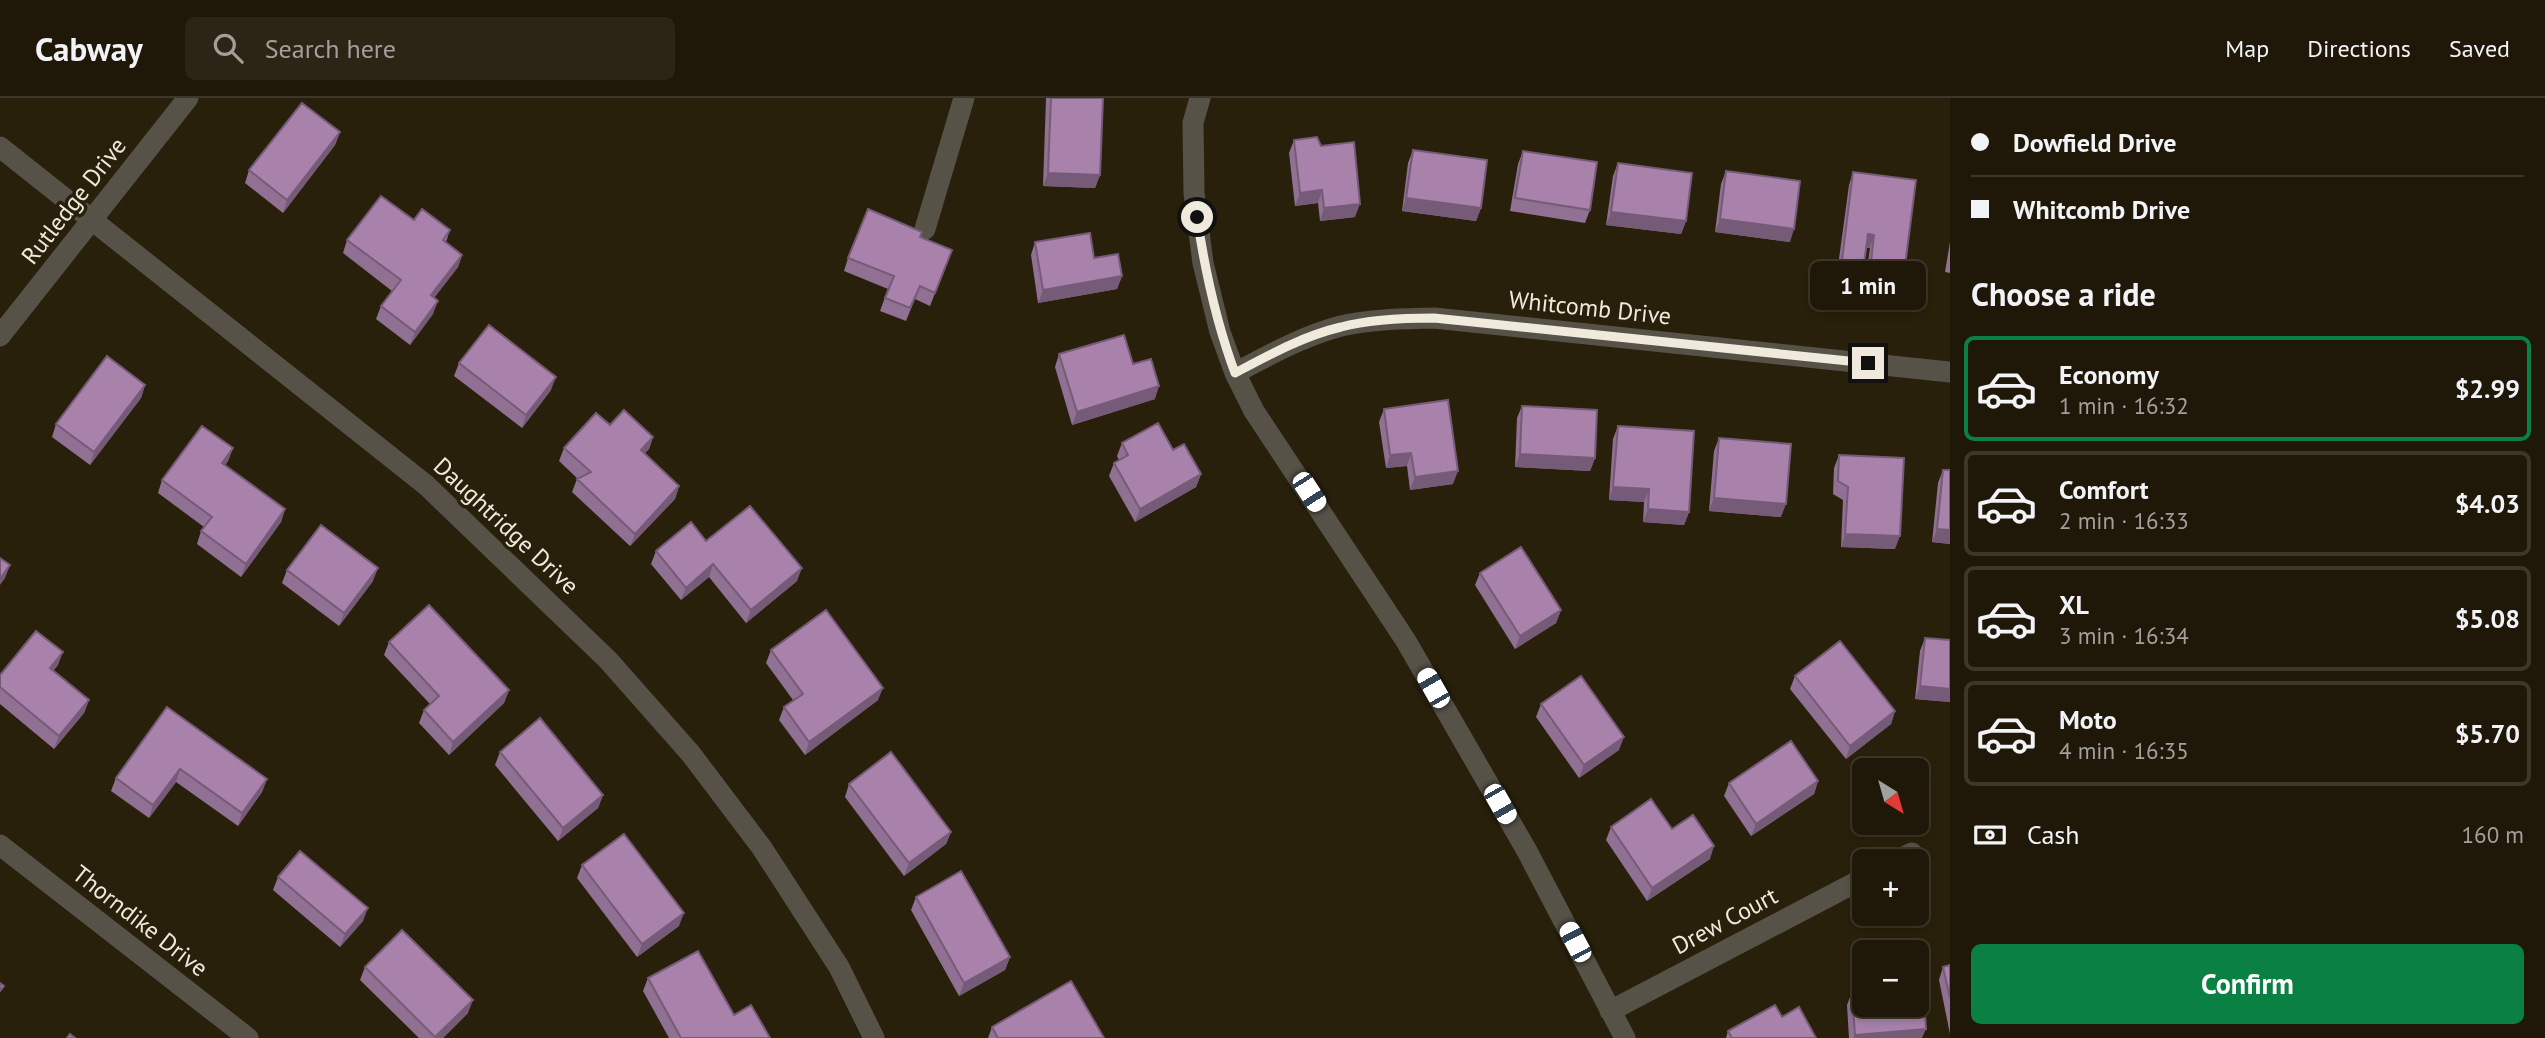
<!DOCTYPE html>
<meta charset="utf-8">
<style>
body{margin:0;font-family:"PT Sans",sans-serif;background:#2c2516;color:#f1f3f6;height:100vh;display:flex;flex-direction:column;font-size:26px;white-space:nowrap}
*{box-sizing:border-box;margin:0}
p{font-size:23px;color:#a1a09c}
.icon{flex:none;width:38px;height:38px;fill:none;stroke:currentColor;stroke-width:2;stroke-linecap:round;stroke-linejoin:round}
.map{position:relative;flex:1;overflow:hidden}
.side{display:flex;flex-direction:column;background:#1f1808;width:595px}
.side>*{flex:none}
.guide{display:grid;align-content:center;height:154px;padding:0 21px;background:#1f1808}
.needle{width:46px;rotate:143deg}
.controls{position:absolute;left:1852px;top:660px;display:grid;gap:14px}
.controls a{display:grid;place-items:center;width:77px;height:77px;border-radius:10px;background:#1f1808;box-shadow:0 4px 10px #0003,0 0 0 2px #3c3729;font-size:35px}
.end{position:absolute;width:32px;height:32px;margin:-16px;border:9px solid #f0eadd;background:#111;box-shadow:0 0 0 4px #111}
.from{border-radius:50%}
.bubble{position:absolute;height:49px;border-radius:10px;background:#1f1808;box-shadow:0 4px 10px #0003,0 0 0 2px #3c3729;font-size:23px;font-weight:600;line-height:49px;text-align:center}
.car{position:absolute;width:21px;height:42px;margin:-21px -10px;border-radius:9px;box-shadow:0 0 5px 2px #0007;background:linear-gradient(#fff 24%,#345 0 40%,#fff 0 76%,#345 0 86%,#fff 0)}
.guide b{display:flex;align-items:center;gap:24px;height:66px;font-size:26px}
.guide b+b{border-top:2px solid #3c3729}
.guide i{width:18px;height:18px;background:#f1f3f6}
ul{padding:0;list-style:none}
li{display:flex;align-items:center;gap:21px;height:105px;margin:0 14px 10px;padding:0 7px;border:4px solid #3c3729;border-radius:10px}
li div{flex:1}
li b{display:block;font-size:26px}
li em{font-style:normal;font-weight:600}
li.on{border-color:#0b8043}
li>.icon{width:63px;height:63px;stroke-width:1.5}
h2{padding:0 21px;font-size:32px;line-height:84px}
.pay{display:flex;align-items:center;gap:18px;height:77px;padding:0 21px;font-size:26px}
.pay p{margin-inline-start:auto}
.primary-button{display:flex;gap:14px;margin-top:auto;padding:14px 21px}
.primary-button a{flex:1;height:80px;border-radius:10px;background:#0b8043;color:#fff;font-size:28px;font-weight:600;line-height:80px;text-align:center}
header{display:flex;align-items:center;gap:42px;box-sizing:border-box;height:98px;padding:0 35px;background:#1f1808;border-bottom:2px solid #3c3729}
header strong{font-size:33px}
nav{display:flex;gap:38px;margin-inline-start:auto;font-size:24px}
.search{width:490px;height:63px;background:#2c2516;display:flex;align-items:center;gap:18px;box-sizing:border-box;padding:0 24px;border-radius:10px;color:#a1a09c;font-size:26px}
main{display:flex;flex:1;min-height:0}
.map>svg:first-child{display:block}
.lines{fill:none;stroke-linecap:round;stroke-linejoin:round}
.minor{stroke:#565248;stroke-width:21}
.wall{fill:#907093}
.shaded-wall{fill:#765b78}
.building{fill:#a882ab;stroke:#765b78;stroke-width:2}
.route{stroke:#f0eadd;stroke-width:9}
.labels{text-anchor:middle;stroke-width:7;stroke-linejoin:round;paint-order:stroke}
.street-label{font-size:24px;fill:#f0eadd;stroke:#29200b}
</style>
<header>
<strong>Cabway</strong>
<div class="search"><svg class="icon" aria-label="search" viewBox="0 0 24 24"><circle cx="10" cy="10" r="6"/><path d="M15 15l6 6"/></svg>Search here</div>
<nav><a>Map</a><a>Directions</a><a>Saved</a></nav>
</header>
<main>
<div class="map">
<svg width="1950" height="940" viewBox="0 0 1950 940">
<rect width="100%" height="100%" fill="#29200b"/>
<g class="lines">
<path class="minor" d="M1200 0 1193 25 1194 95 1203 165 1220 234 1235 275 1254 313 1406 543 1527 753 1625 940
M0 49 426 387 608 562 691 656 762 750 839 869 874 940
M925 131 964 0
M0 238 188 0
M1235 275C1269 257 1303 238 1341 228 1371 221 1403 221 1434 220L1950 274
M0 747 248 940
M1896 763 1912 755
M1610 913 1864 780"/>
</g>
<path class="wall" d="M1046 0H1103L1100 77 1095 90 1043 88Z
M340 34 335 47 283 115 245 85 249 72Z
M1294 42 1355 119 1320 123 1318 105 1295 108 1289 55Z
M1413 52 1481 110 1476 123 1402 113 1408 65Z
M1523 53 1590 112 1585 125 1510 113 1518 66Z
M1618 65 1686 123 1681 136 1606 127 1613 78Z
M1726 73 1790 144 1715 134 1721 86Z
M1853 74 1905 168 1900 181 1866 177 1870 150H1866L1858 186 1836 183 1849 87Z
M414 122 450 132 446 144 462 157 458 169 434 200 433 216 410 247 376 221 381 208 392 193 343 155 347 142Z
M920 139 947 165 930 208 915 201 906 223 880 213 888 191 844 173 848 160Z
M1035 144 1094 160 1122 178 1117 191 1038 205 1031 157Z
M1950 144V175L1945 174Z
M1059 256 1133 266 1155 301 1072 327 1055 269Z
M459 265 551 292 522 330 454 278Z
M145 287 141 300 90 367 52 339 56 326Z
M1522 308 1595 360 1590 373 1515 369 1517 320Z
M1384 311 1453 386 1410 392 1407 368 1386 370 1379 324Z
M610 327 653 339 649 351 645 355 679 388 675 401 630 448 572 394 577 381H578L559 363 564 350Z
M1618 328 1689 414 1684 427 1643 424 1644 404 1609 402 1613 341Z
M1719 340 1781 419 1709 413 1714 353Z
M1122 345 1173 352 1201 376 1196 389 1135 424 1109 378 1114 365 1119 362 1117 358Z
M233 350 228 363 225 367 285 411 281 424 241 479 197 446 201 433 204 429 158 395 162 382Z
M1839 357 1895 451 1841 449 1843 402 1833 396 1834 370Z
M1943 372 1950 446 1932 444 1938 385Z
M706 443 797 483 746 525 709 479 681 502 651 466 656 453Z
M287 472 373 483 339 528 282 485Z
M1480 475 1561 512 1556 525 1515 551 1475 487Z
M1925 540 1950 542V604L1915 601 1920 553Z
M389 544 509 592 504 605 449 657 419 625 424 612 430 606 384 557Z
M771 552 878 602 805 657 779 622 784 609 793 602 766 565Z
M58 567 53 573 89 602 84 615 54 651 0 606V577Z
M1795 578 1895 613 1891 626 1846 661 1790 591Z
M1541 606 1619 652 1579 680 1536 619Z
M167 609 267 681 262 694 238 728 176 684 149 720 111 693 116 680Z
M500 654 603 697 598 710 558 743 495 667Z
M1818 683 1814 696 1751 738 1724 698 1729 685Z
M849 686 951 734 946 746 904 778 845 699Z
M1611 729 1672 731 1710 761 1647 803 1606 742Z
M582 767 679 828 637 859 577 780Z
M278 779 363 823 340 849 273 792Z
M916 799 1010 859 1005 872 959 898 911 812Z
M1950 867V936L1939 882 1943 869Z
M365 869 468 915 443 940H419L360 882Z
M648 880 734 917 770 940H669L643 893Z
M1852 894 1922 940H1849L1847 907Z
M1782 919 1816 940H1726L1728 933Z
M992 929 1104 940H988Z"/>
<path class="shaded-wall" d="M340 34 335 47 283 115 287 102Z
M1048 75 1100 77 1095 90 1043 88Z
M1322 92 1318 105 1295 108 1300 95Z
M1406 100 1481 110 1476 123 1402 113Z
M1360 106 1355 119 1320 123 1324 110Z
M1611 114 1686 123 1681 136 1606 127Z
M1720 121 1794 131 1790 144 1715 134Z
M1868 136 1874 137 1870 150 1863 149Z
M462 157 458 169 426 210 431 197Z
M1871 164 1905 168 1900 181 1866 177Z
M1841 170 1863 173 1858 186 1836 183Z
M1122 178 1117 191 1038 205 1043 192Z
M438 203 433 216 410 247 415 234Z
M556 279 551 292 522 330 526 317Z
M145 287 141 300 90 367 94 354Z
M1159 288 1155 301 1072 327 1077 314Z
M653 339 649 351 636 364 641 352Z
M233 350 228 363 218 378 222 365Z
M1411 355 1407 368 1386 370 1390 357Z
M1520 356 1595 360 1590 373 1515 369Z
M1458 373 1453 386 1410 392 1415 379Z
M1201 376 1196 389 1135 424 1140 411Z
M679 388 675 401 630 448 635 436Z
M1613 389 1649 391 1644 404 1609 402Z
M1714 400 1786 406 1781 419 1709 413Z
M285 411 281 424 241 479 246 466Z
M1648 411 1689 414 1684 427 1643 424Z
M1937 431 1950 432V446L1932 444Z
M1845 436 1900 438 1895 451 1841 449Z
M713 466 709 479 681 502 686 490Z
M10 467 5 480 0 487V481Z
M378 470 373 483 339 528 344 515Z
M802 470 797 483 746 525 751 512Z
M1561 512 1556 525 1515 551 1520 538Z
M63 554 58 567 45 583 50 570Z
M1920 588 1950 591V604L1915 601Z
M883 590 878 602 805 657 809 644Z
M509 592 504 605 449 657 453 644Z
M89 602 84 615 54 651 59 638Z
M1895 613 1891 626 1846 661 1850 648Z
M1624 639 1619 652 1579 680 1584 667Z
M180 671 176 684 149 720 153 707Z
M267 681 262 694 238 728 242 715Z
M1818 683 1814 696 1751 738 1756 726Z
M603 697 598 710 558 743 563 730Z
M951 734 946 746 904 778 909 765Z
M1714 748 1710 761 1647 803 1652 790Z
M368 810 363 823 340 849 345 836Z
M684 815 679 828 637 859 642 846Z
M1010 859 1005 872 959 898 964 885Z
M473 902 468 915 443 940H435Z
M1926 931 1922 940H1853L1855 937Z"/>
<path class="building" d="M1051 0H1103L1100 77 1048 75Z
M302 5 340 34 287 102 249 72Z
M1317 39 1321 48 1354 44 1360 106 1324 110 1322 92 1300 95 1294 42Z
M1413 52 1487 62 1481 110 1406 100Z
M1523 53 1597 64 1590 112 1515 100Z
M1618 65 1692 75 1686 123 1611 114Z
M1726 73 1800 83 1794 131 1720 121Z
M1853 74 1916 82 1905 168 1871 164 1874 137 1868 136 1863 173 1841 170Z
M381 98 414 122 422 111 450 132 443 142 462 157 431 197 438 203 415 234 381 208 401 182 347 142Z
M868 111 922 134 920 139 952 152 935 195 920 188 910 210 885 200 894 178 848 160Z
M1090 135 1094 160 1118 156 1122 178 1043 192 1035 144Z
M489 227 556 279 526 317 459 265Z
M1124 237 1133 266 1151 261 1159 288 1077 314 1059 256Z
M107 258 145 287 94 354 56 326Z
M1448 302 1458 373 1415 379 1411 355 1390 357 1384 311Z
M1522 308 1597 312 1595 360 1520 356Z
M624 312 653 339 641 352 679 388 635 436 577 381 591 374 564 350 596 315 610 327Z
M1158 325 1173 352 1184 346 1201 376 1140 411 1114 365 1128 357 1122 345Z
M202 328 233 350 222 365 285 411 246 466 201 433 212 419 162 382Z
M1618 328 1694 333 1689 414 1648 411 1649 391 1613 389Z
M1719 340 1791 346 1786 406 1714 400Z
M1839 357 1904 360 1900 438 1845 436 1848 389 1838 383Z
M1943 372H1950V432L1937 431Z
M750 408 802 470 751 512 713 466 686 490 656 453 691 424 706 443Z
M321 427 378 470 344 515 287 472Z
M1521 449 1561 512 1520 538 1480 475Z
M0 460 10 467 0 481Z
M429 507 509 592 453 644 424 612 439 598 389 544Z
M826 512 883 590 809 644 784 609 803 596 771 552Z
M36 533 63 554 50 570 89 602 59 638 0 589V577Z
M1925 540 1950 542V591L1920 588Z
M1840 543 1895 613 1850 648 1795 578Z
M1581 578 1624 639 1584 667 1541 606Z
M167 609 267 681 242 715 180 671 153 707 116 680Z
M540 620 603 697 563 730 500 654Z
M1791 643 1818 683 1756 726 1729 685Z
M891 654 951 734 909 765 849 686Z
M1651 701 1672 731 1693 717 1714 748 1652 790 1611 729Z
M624 736 684 815 642 846 582 767Z
M300 753 368 810 345 836 278 779Z
M961 773 1010 859 964 885 916 799Z
M402 832 473 902 435 939 365 869Z
M698 853 734 917 751 907 770 940H681L648 880Z
M1921 857 1926 931 1855 937 1852 894H1864V906H1916V858Z
M1950 867V900L1943 869Z
M1071 883 1104 940H998L992 929Z
M0 885 4 888 0 893Z
M1775 907 1782 919 1799 909 1816 940H1732L1728 933Z
M70 936 75 940H67Z"/>
<g class="lines">
<path class="route" d="M1197 119C1205 173 1216 224 1235 275 1269 257 1303 238 1341 229 1371 221 1403 220 1434 220L1868 265"/>
</g>
<g class="labels">
<g class="street-label">
<text transform="translate(74 103) rotate(-52)" y="8">Rutledge Drive</text>
<text transform="translate(1590 210) rotate(6)" y="8">Whitcomb Drive</text>
<text transform="translate(506 428) rotate(43)" y="8">Daughtridge Drive</text>
<text transform="translate(140 823) rotate(38)" y="8">Thorndike Drive</text>
<text transform="translate(1725 823) rotate(-28)" y="8">Drew Court</text>
</g>
</g>
</svg>
<div class="controls">
<a><svg class="needle" viewBox="-14 -14 28 28"><path d="M0-13l5 13h-10z" fill="#e53935"/><path d="M0 13l5-13h-10z" fill="#a1a09c"/></svg></a>
<a>+</a>
<a>−</a>
</div>
<i class="end from" style="left:1197px;top:119px"></i>
<i class="end" style="left:1868px;top:265px"></i>
<div class="bubble" style="left:1810px;top:163px;width:116px">1 min</div>
<i class="car" style="left:1309px;top:394px;rotate:147deg"></i>
<i class="car" style="left:1433px;top:590px;rotate:330deg"></i>
<i class="car" style="left:1500px;top:706px;rotate:150deg"></i>
<i class="car" style="left:1575px;top:844px;rotate:332deg"></i>
</div>
<section class="side">
<div class="guide">
<b><i class="from"></i>Dowfield Drive</b>
<b><i></i>Whitcomb Drive</b>
</div>
<h2>Choose a ride</h2>
<ul>
<li class="on"><svg class="icon" aria-label="car" viewBox="0 0 24 24"><path d="M5 17H2v-5l4-1 3-4h7l3 4 3 1v5h-3M9 17h6M6 11h13"/><circle cx="7" cy="17" r="2"/><circle cx="17" cy="17" r="2"/></svg><div><b>Economy</b><p>1 min · 16:32</p></div><em>$2.99</em></li>
<li><svg class="icon" aria-label="car" viewBox="0 0 24 24"><path d="M5 17H2v-5l4-1 3-4h7l3 4 3 1v5h-3M9 17h6M6 11h13"/><circle cx="7" cy="17" r="2"/><circle cx="17" cy="17" r="2"/></svg><div><b>Comfort</b><p>2 min · 16:33</p></div><em>$4.03</em></li>
<li><svg class="icon" aria-label="car" viewBox="0 0 24 24"><path d="M5 17H2v-5l4-1 3-4h7l3 4 3 1v5h-3M9 17h6M6 11h13"/><circle cx="7" cy="17" r="2"/><circle cx="17" cy="17" r="2"/></svg><div><b>XL</b><p>3 min · 16:34</p></div><em>$5.08</em></li>
<li><svg class="icon" aria-label="car" viewBox="0 0 24 24"><path d="M5 17H2v-5l4-1 3-4h7l3 4 3 1v5h-3M9 17h6M6 11h13"/><circle cx="7" cy="17" r="2"/><circle cx="17" cy="17" r="2"/></svg><div><b>Moto</b><p>4 min · 16:35</p></div><em>$5.70</em></li>
</ul>
<div class="pay"><svg class="icon" aria-label="cash" viewBox="0 0 24 24"><path d="M3 7h18v10H3z"/><circle cx="12" cy="12" r="2"/></svg>Cash<p>160 m</p></div>
<div class="primary-button"><a>Confirm</a></div>
</section>
</main>
